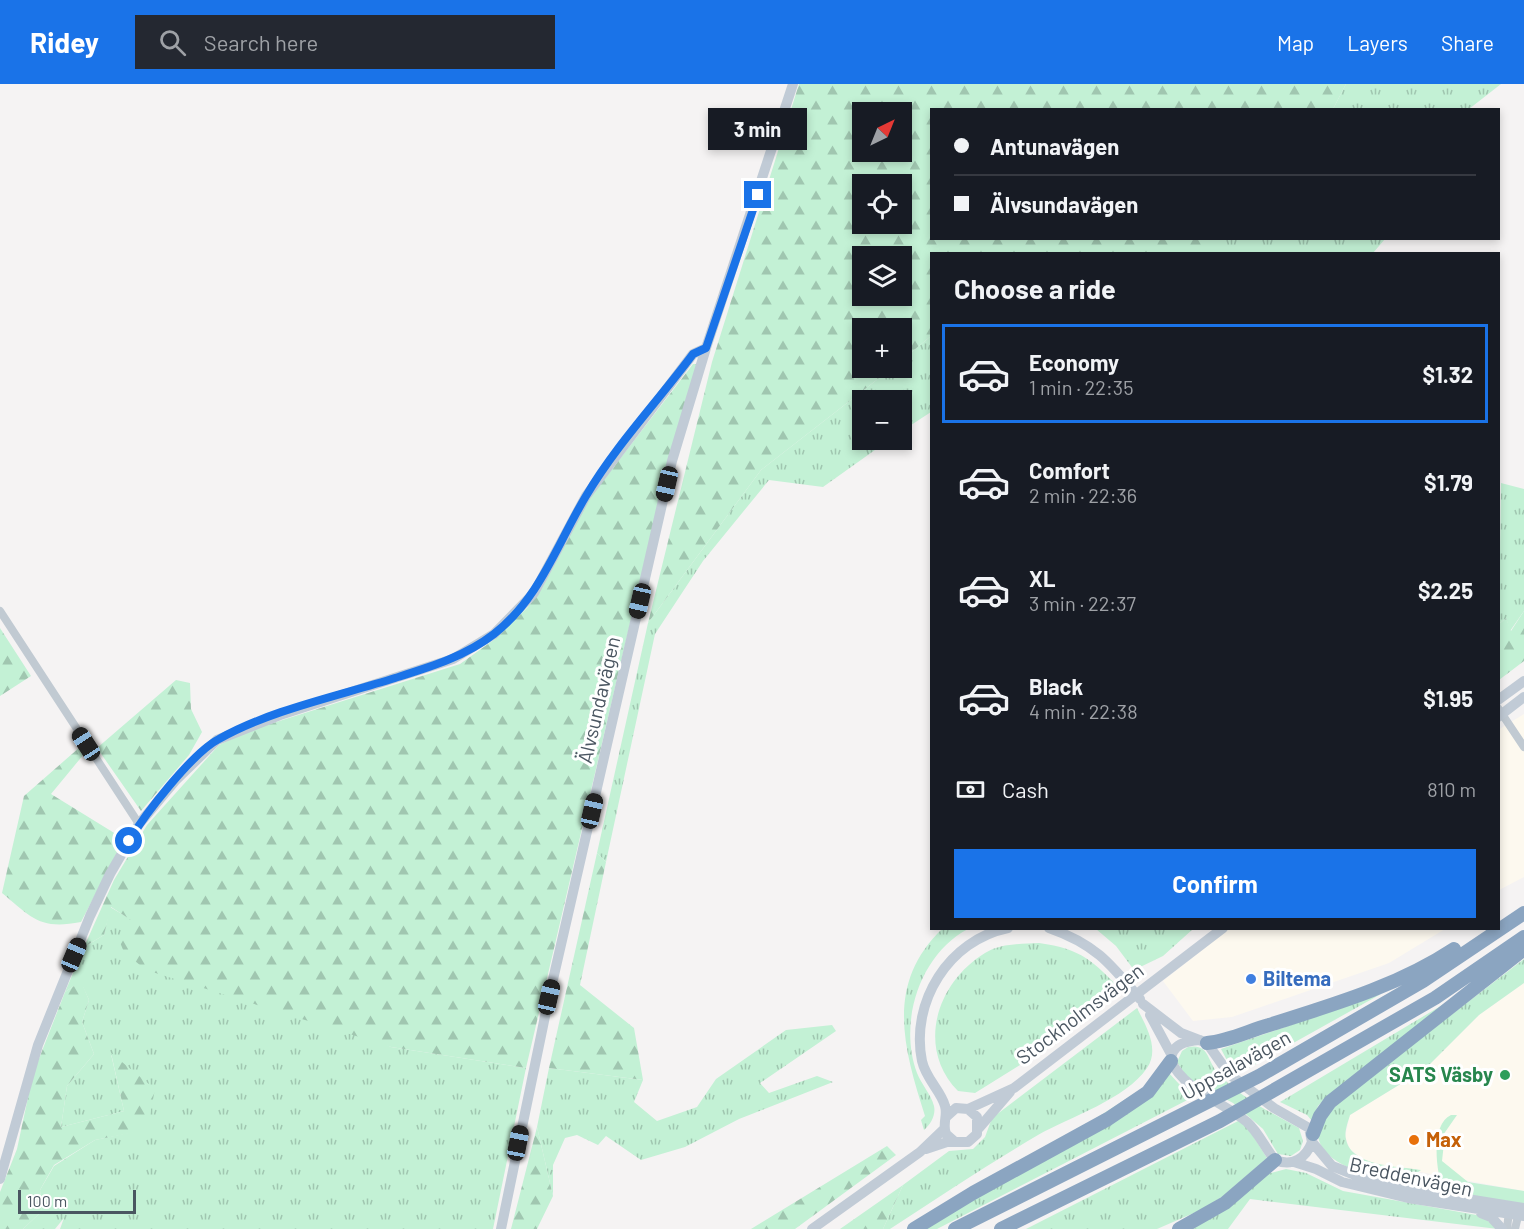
<!DOCTYPE html>
<meta charset="utf-8">
<style>
body{margin:0;font-family:Barlow,sans-serif;background:#242831;color:#f1f3f6;height:100vh;display:flex;flex-direction:column;font-size:22px;white-space:nowrap}
*{box-sizing:border-box;margin:0}
p{font-size:20px;color:#9ea1a6}
.icon{flex:none;width:33px;height:33px;fill:none;stroke:currentColor;stroke-width:2;stroke-linecap:round;stroke-linejoin:round}
.map{position:relative;flex:1;overflow:hidden}
.drawer{position:absolute;left:930px;top:168px;width:570px;height:678px;display:flex;flex-direction:column;background:#171b24;border-radius:0px;box-shadow:0 3px 9px #0003}
.drawer>*{flex:none}
.banner{position:absolute;left:930px;top:24px;width:570px;height:132px;border-radius:0px;box-shadow:0 3px 9px #0003;display:grid;align-content:center;height:132px;padding:0 24px;background:#171b24}
.needle{width:39px;rotate:43deg}
.fabs{position:absolute;left:852px;top:18px;display:grid;gap:12px}
.fabs a{display:grid;place-items:center;width:60px;height:60px;border-radius:0px;background:#171b24;box-shadow:0 3px 9px #0003;font-size:30px}
.scale{position:absolute;left:18px;bottom:15px;width:118px;box-sizing:border-box;padding-left:6px;border:3px solid #4a5661;border-top:0;font-size:16px;line-height:21px;white-space:nowrap;color:#4a5661;-webkit-text-stroke:4px #fff;paint-order:stroke}
.end{position:absolute;width:27px;height:27px;margin:-14px;border:8px solid #1a73e8;background:#fff;box-shadow:0 0 0 3px #fff}
.from{border-radius:50%}
.bubble{position:absolute;height:42px;border-radius:0px;background:#171b24;box-shadow:0 3px 9px #0003;font-size:20px;font-weight:700;line-height:42px;text-align:center}
.car{position:absolute;width:18px;height:36px;margin:-18px -9px;border-radius:8px;box-shadow:0 0 4px 2px #0007;background:linear-gradient(#222 24%,#8ab4d8 0 40%,#222 0 76%,#8ab4d8 0 86%,#222 0)}
.banner b{display:flex;align-items:center;gap:21px;height:57px;font-size:22px}
.banner b+b{border-top:2px solid #363941}
.banner i{width:15px;height:15px;background:#f1f3f6}
ul{padding:0;list-style:none}
li{display:flex;align-items:center;gap:18px;height:99px;margin:0 12px 9px;padding:0 12px;border:3px solid transparent;border-radius:0px}
li div{flex:1}
li b{display:block;font-size:22px}
li em{font-style:normal;font-weight:700}
li.on{border-color:#1a73e8}
li>.icon{width:54px;height:54px;stroke-width:1.5}
h2{padding:0 24px;font-size:27px;line-height:72px}
.pay{display:flex;align-items:center;gap:15px;height:66px;padding:0 24px;font-size:22px}
.pay p{margin-inline-start:auto}
.button{display:flex;gap:12px;margin-top:auto;padding:12px 24px}
.button a{flex:1;height:69px;border-radius:0px;background:#1a73e8;color:#fff;font-size:24px;font-weight:700;line-height:69px;text-align:center}
header{display:flex;align-items:center;gap:36px;box-sizing:border-box;height:84px;padding:0 30px;background:#1a73e8;color:#fff}
header strong{font-size:28px}
nav{display:flex;gap:33px;margin-inline-start:auto;font-size:21px}
.search{width:420px;height:54px;background:#242831;display:flex;align-items:center;gap:15px;box-sizing:border-box;padding:0 21px;border-radius:0px;color:#9ea1a6;font-size:22px}
.map>svg:first-child{display:block}
.commercial{fill:#fdf9ef}
.grass{fill:url(#grass-tufts)}
.forest{fill:url(#forest-firs);fill-rule:evenodd}
.green{fill:#c3f1d5}
.lines{fill:none;stroke-linecap:round;stroke-linejoin:round}
.street{stroke:#c1cad2;stroke-width:8}
.secondary{stroke:#c1cbd6;stroke-width:10}
.highway{stroke:#8ba5c1;stroke-width:14}
.route{stroke:#1a73e8;stroke-width:8}
.shop-dot{fill:#3f7fe0;stroke:#fff;stroke-width:2}
.leisure-dot{fill:#2e9e5b;stroke:#fff;stroke-width:2}
.food-dot{fill:#e8710a;stroke:#fff;stroke-width:2}
.labels{text-anchor:middle;stroke-width:6;stroke-linejoin:round;paint-order:stroke}
.street-label{font-size:20px;fill:#4a5661;stroke:#fff}
.shop-label{font-size:20px;font-weight:bold;fill:#366cbe;stroke:#fff;text-anchor:start}
.leisure-label{font-size:20px;font-weight:bold;fill:#27864d;stroke:#fff;text-anchor:end}
.food-label{font-size:20px;font-weight:bold;fill:#c56008;stroke:#fff;text-anchor:start}
</style>
<header>
<strong>Ridey</strong>
<div class="search"><svg class="icon" aria-label="search" viewBox="0 0 24 24"><circle cx="10" cy="10" r="6"/><path d="M15 15l6 6"/></svg>Search here</div>
<nav><a>Map</a><a>Layers</a><a>Share</a></nav>
</header>
<div class="map">
<svg width="1524" height="1145" viewBox="0 0 1524 1145">
<defs>
<pattern id="grass-tufts" width="24" height="20" patternUnits="userSpaceOnUse" patternTransform="scale(1.5)"><rect width="24" height="20" fill="#c3f1d5"/><path d="M3 7l-1-3M5 7V3M7 7l1-3M15 17l-1-3M17 17v-4M19 17l1-3" fill="none" stroke="#a0c6b0"/></pattern>
<pattern id="forest-firs" width="22" height="20" patternUnits="userSpaceOnUse" patternTransform="scale(1.5)"><rect width="22" height="20" fill="#c3f1d5"/><path d="M5 1l3.5 6h-7zM16 11l3.5 6h-7z" fill="#a0c6b0"/></pattern>
</defs>
<rect width="100%" height="100%" fill="#f5f3f3"/>
<path class="commercial" d="M1524 630V793L1499 806 1498 646Z
M1229 845H1445L1389 879 1232 933 1193 937 1163 897Z
M1524 899V1107L1366 1078 1350 1065 1345 1053 1350 1031 1425 985 1479 931Z"/>
<path class="grass" d="M1346 0H1501L1469 25H1333Z
M1230 154H1385V155L1373 169H1157Z
M931 252V328L902 347V316H862V356H889L823 403 769 396 703 477 655 550 606 778 597 769 648 539 761 386 892 284H902V276Z
M1501 399 1524 405V527L1510 547 1506 534 1499 540Z
M110 823 132 836 391 963 526 984 493 1145H60L64 1134 55 1145H23L42 1127 40 1106 54 1082 95 1056 147 1045 111 970 124 1027 61 1043 67 1002 94 970 82 938 89 916 83 903 74 902 65 908 84 863 104 851Z
M943 844 968 845C920 870 898 938 917 989 921 1000 931 1010 934 1022 936 1031 931 1040 924 1046L921 1036 925 1032C904 965 884 900 943 844Z
M1096 845H1193L1163 872 1134 886 1116 862Z
M1039 859C1082 865 1093 877 1122 907L1044 966 975 1009 958 1007C916 964 936 899 985 869 1001 859 1022 860 1039 859Z
M1524 875V899L1479 931 1425 985 1350 1031C1348 1038 1344 1048 1346 1055 1351 1083 1399 1082 1421 1086 1397 1105 1314 1084 1318 1047 1320 1034 1331 1025 1339 1017Z
M1381 910 1238 990 1230 982 1221 965Z
M1449 917 1326 1013 1318 1022 1312 1037 1307 1031 1280 1018Z
M1137 924C1146 942 1160 965 1147 984 1126 1015 1070 1033 1038 1051 987 1081 939 1113 890 1145H883L903 1101 949 1067 973 1065 985 1053 992 1034Z
M832 941 836 947 760 999 769 1009 817 992 833 998 739 1035 685 1063 641 1076 606 1052 598 1061 577 1051 565 1054 553 1081V1112L537 1043 549 984 643 996 634 1018 657 1037 697 1023 716 995 786 946Z
M1188 963C1209 959 1207 976 1217 988 1239 1013 1270 1028 1299 1044L1303 1057 1300 1066 1291 1072 1278 1070 1263 1045 1233 1019 1188 995 1177 978 1182 967Z
M1168 988 1180 1001 1199 1010 937 1145H923Z
M1240 1036 1248 1044 1267 1074 1223 1112 1203 1125 1157 1145H1026Z
M1286 1085 1306 1089 1343 1107 1482 1132 1498 1145 1250 1115 1228 1145H1191L1228 1124 1267 1090Z"/>
<path class="forest" d="M799 0H1346L1333 25 932 26V154L1230 155 1157 170H932L931 252 902 276V244H862V284H892L761 386 648 539 712 278ZM902 28V68H862V28ZM902 100V140H862V100ZM902 172V212H862V172Z
M693 280H698L669 373 526 984 391 963 146 886 124 868 119 856 131 836 111 823 104 851 84 863 114 796 147 741 219 661 254 645 460 580 495 555 527 524 542 504 589 415Z
M1524 527V577L1499 596V540L1506 534 1511 547Z
M0 544 31 592 0 612Z
M176 596 190 599 191 625 202 648 189 671 141 727 97 664Z
M80 663 84 670 51 710 124 755 81 838C40 846 32 834 2 809L24 712Z
M597 769 606 778 580 901 634 944 643 996 549 984Z
M74 902H83L89 916 82 938 94 970 67 1002 61 1043 124 1027 111 969 155 1005 147 1046 95 1056 54 1081 40 1106 42 1127 23 1145H0V1108L17 1065 33 990 65 908Z
M537 1043 553 1112 537 1145H511Z
M887 1062 896 1071 795 1145H751Z
M903 1101 883 1145H840Z"/>
<path class="green" d="M1451 1031H1457L1441 1054 1444 1059 1442 1077 1468 1098 1524 1107V1122L1444 1107C1436 1090 1430 1040 1451 1031Z"/>
<g class="lines">
<path class="street" d="M0 527 139 740
M1498 624 1524 663
M1507 1145 1509 1127
M1515 1145 1519 1128"/>
<path class="secondary" d="M1498 616 1524 597
M1498 633 1524 613
M1049 844C1095 860 1110 879 1140 915
M1143 920 1181 949 1207 959 1229 990 1274 1024 1309 1044 1312 1058C1306 1074 1293 1083 1275 1076 1265 1064 1259 1049 1247 1038 1223 1018 1184 1006 1171 977 1171 960 1186 957 1200 956
M1150 931 1171 970
M968 1025 1014 1004 1223 844
M979 1044 1010 1008
M955 1058 946 1050C942 1040 948 1032 945 1022 941 1007 926 995 922 977 910 918 949 856 1008 844
M1312 1058 1332 1082 1355 1091 1411 1106 1524 1124
M926 1065 947 1058H968L977 1050V1033L968 1025 956 1024 946 1033
M1294 1078 1316 1085 1342 1098 1408 1114 1524 1132
M0 1095 38 961 90 832 110 790 139 740 175 697 217 656 280 631 453 575 494 550 534 509 586 412 693 270 706 264
M1481 1129 1491 1133 1502 1145
M501 1145 549 913 672 377 706 264 793 0
M812 1145 920 1068 944 1045"/>
<path class="highway" d="M1207 959C1229 957 1248 947 1269 941 1332 921 1398 902 1454 865
M1313 1050 1320 1032 1330 1018 1524 865
M914 1145 973 1109 1108 1035 1148 1008 1171 977
M955 1145 1259 992 1423 897 1524 829
M1001 1145 1220 1037 1435 914 1524 853
M1179 1145 1225 1119 1275 1076"/>
</g>
<g class="lines">
<path class="route" d="M129 757C145 730 192 669 219 655 270 626 338 612 395 594 430 583 464 573 494 550 540 514 557 460 586 412 616 361 658 317 693 270L706 264 758 111"/>
</g>
<circle class="shop-dot" cx="1251" cy="895" r="6"/>
<circle class="leisure-dot" cx="1505" cy="991" r="6"/>
<circle class="food-dot" cx="1414" cy="1056" r="6"/>
<g class="labels">
<g class="street-label">
<text transform="translate(599 616) rotate(-77)" y="7">Älvsundavägen</text>
<text transform="translate(1080 930) rotate(-37)" y="7">Stockholmsvägen</text>
<text transform="translate(1236 981) rotate(-29)" y="7">Uppsalavägen</text>
<text transform="translate(1411 1093) rotate(12)" y="7">Breddenvägen</text>
</g>
<g class="shop-label">
<text x="1263" y="902">Biltema</text>
</g>
<g class="leisure-label">
<text x="1493" y="998">SATS Väsby</text>
</g>
<g class="food-label">
<text x="1426" y="1063">Max</text>
</g>
</g>
</svg>
<div class="fabs">
<a><svg class="needle" viewBox="-14 -14 28 28"><path d="M0-13l5 13h-10z" fill="#e53935"/><path d="M0 13l5-13h-10z" fill="#9ea1a6"/></svg></a>
<a><svg class="icon" aria-label="locate" viewBox="0 0 24 24"><circle cx="12" cy="12" r="6"/><path d="M12 2v4M12 18v4M2 12h4M18 12h4"/></svg></a>
<a><svg class="icon" aria-label="layers" viewBox="0 0 24 24"><path d="M12 4l9 5-9 5-9-5zM3 14l9 5 9-5"/></svg></a>
<a>+</a>
<a>−</a>
</div>
<div class="scale">100 m</div>
<i class="end from" style="left:129px;top:757px"></i>
<i class="end" style="left:758px;top:111px"></i>
<div class="bubble" style="left:708px;top:24px;width:99px">3 min</div>
<i class="car" style="left:667px;top:400px;rotate:193deg"></i>
<i class="car" style="left:640px;top:517px;rotate:193deg"></i>
<i class="car" style="left:86px;top:660px;rotate:327deg"></i>
<i class="car" style="left:592px;top:727px;rotate:13deg"></i>
<i class="car" style="left:74px;top:871px;rotate:23deg"></i>
<i class="car" style="left:549px;top:913px;rotate:13deg"></i>
<i class="car" style="left:518px;top:1059px;rotate:11deg"></i>
<div class="banner">
<b><i class="from"></i>Antunavägen</b>
<b><i></i>Älvsundavägen</b>
</div>
<section class="drawer">
<h2>Choose a ride</h2>
<ul>
<li class="on"><svg class="icon" aria-label="car" viewBox="0 0 24 24"><path d="M5 17H2v-5l4-1 3-4h7l3 4 3 1v5h-3M9 17h6M6 11h13"/><circle cx="7" cy="17" r="2"/><circle cx="17" cy="17" r="2"/></svg><div><b>Economy</b><p>1 min · 22:35</p></div><em>$1.32</em></li>
<li><svg class="icon" aria-label="car" viewBox="0 0 24 24"><path d="M5 17H2v-5l4-1 3-4h7l3 4 3 1v5h-3M9 17h6M6 11h13"/><circle cx="7" cy="17" r="2"/><circle cx="17" cy="17" r="2"/></svg><div><b>Comfort</b><p>2 min · 22:36</p></div><em>$1.79</em></li>
<li><svg class="icon" aria-label="car" viewBox="0 0 24 24"><path d="M5 17H2v-5l4-1 3-4h7l3 4 3 1v5h-3M9 17h6M6 11h13"/><circle cx="7" cy="17" r="2"/><circle cx="17" cy="17" r="2"/></svg><div><b>XL</b><p>3 min · 22:37</p></div><em>$2.25</em></li>
<li><svg class="icon" aria-label="car" viewBox="0 0 24 24"><path d="M5 17H2v-5l4-1 3-4h7l3 4 3 1v5h-3M9 17h6M6 11h13"/><circle cx="7" cy="17" r="2"/><circle cx="17" cy="17" r="2"/></svg><div><b>Black</b><p>4 min · 22:38</p></div><em>$1.95</em></li>
</ul>
<div class="pay"><svg class="icon" aria-label="cash" viewBox="0 0 24 24"><path d="M3 7h18v10H3z"/><circle cx="12" cy="12" r="2"/></svg>Cash<p>810 m</p></div>
<div class="button"><a>Confirm</a></div>
</section>
</div>
